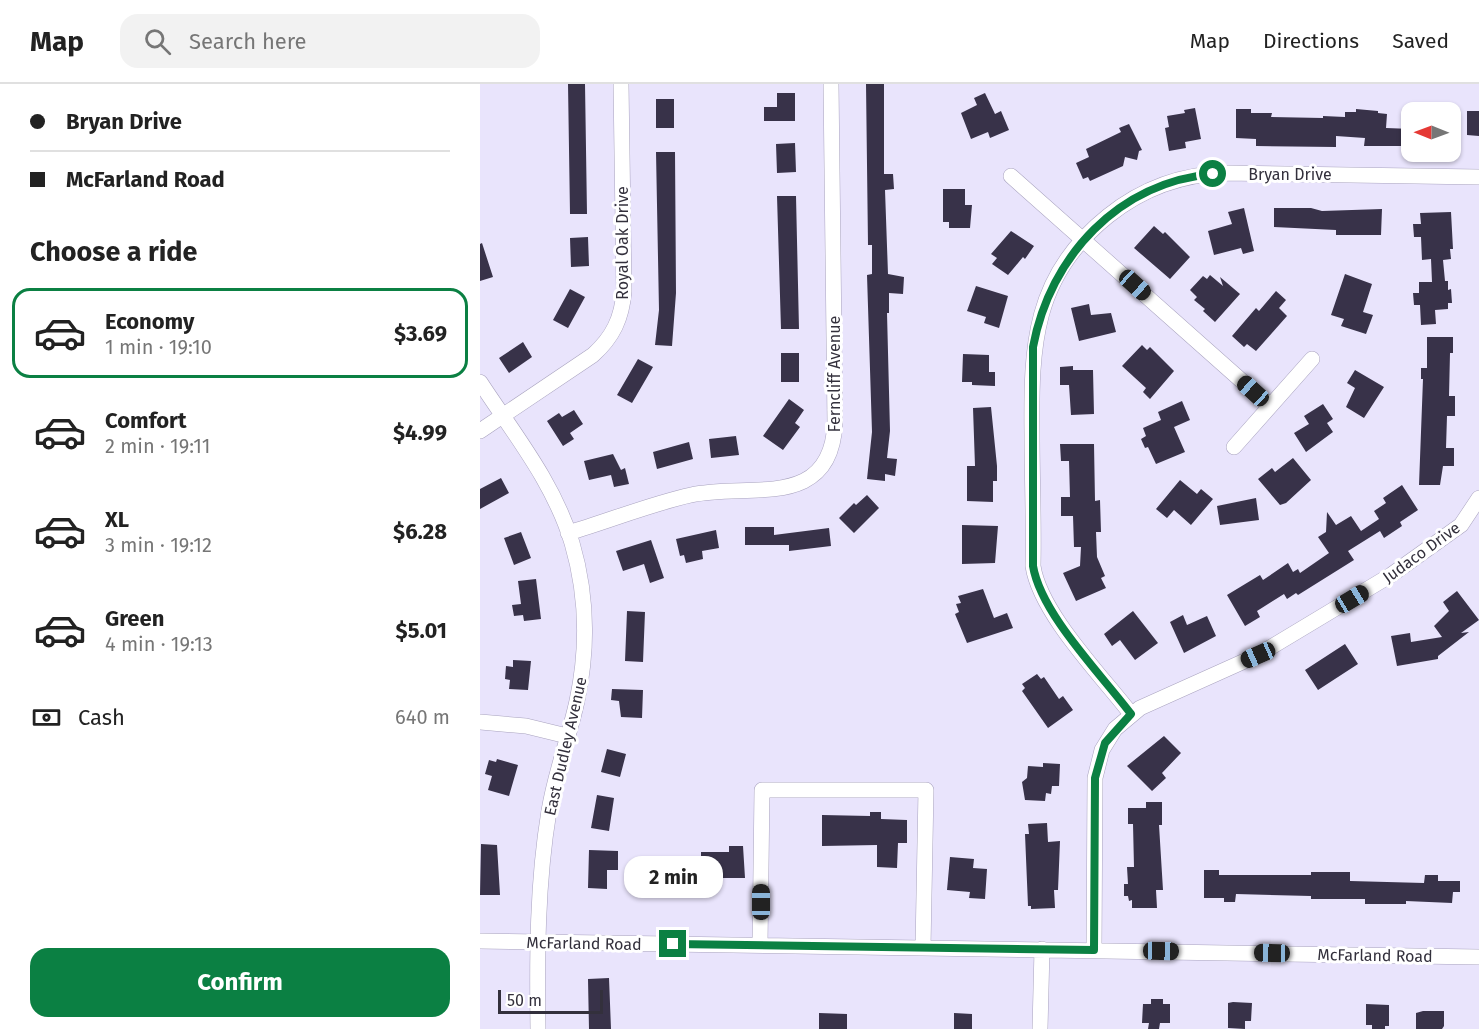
<!DOCTYPE html>
<meta charset="utf-8">
<style>
body{margin:0;font-family:"Fira Sans",sans-serif;background:#f2f2f2;color:#222;height:100vh;display:flex;flex-direction:column;font-size:22px;white-space:nowrap}
*{box-sizing:border-box;margin:0}
p{font-size:20px;color:#767676}
.icon{flex:none;width:33px;height:33px;fill:none;stroke:currentColor;stroke-width:2;stroke-linecap:round;stroke-linejoin:round}
.map{position:relative;flex:1;overflow:hidden}
.side{display:flex;flex-direction:column;background:#fff;width:480px}
.side>*{flex:none}
.hud{display:grid;align-content:center;height:132px;padding:0 30px;background:#fff}
.needle{width:39px;rotate:271deg}
.tools{position:absolute;left:921px;top:18px;display:grid;gap:12px}
.tools a{display:grid;place-items:center;width:60px;height:60px;border-radius:12px;background:#fff;box-shadow:0 2px 4px #0004;font-size:30px}
.scale{position:absolute;left:18px;bottom:15px;width:105px;box-sizing:border-box;padding-left:6px;border:3px solid #33303c;border-top:0;font-size:16px;line-height:21px;white-space:nowrap;color:#33303c;-webkit-text-stroke:4px #fff;paint-order:stroke}
.end{position:absolute;width:27px;height:27px;margin:-14px;border:8px solid #0b8043;background:#fff;box-shadow:0 0 0 3px #fff}
.from{border-radius:50%}
.bubble{position:absolute;height:42px;border-radius:18px;background:#fff;box-shadow:0 2px 4px #0004;font-size:20px;font-weight:700;line-height:42px;text-align:center}
.car{position:absolute;width:18px;height:36px;margin:-18px -9px;border-radius:8px;box-shadow:0 0 4px 2px #0007;background:linear-gradient(#222 24%,#8ab4d8 0 40%,#222 0 76%,#8ab4d8 0 86%,#222 0)}
.hud b{display:flex;align-items:center;gap:21px;height:57px;font-size:22px}
.hud b+b{border-top:2px solid #e0e0e0}
.hud i{width:15px;height:15px;background:#222}
ul{padding:0;list-style:none}
li{display:flex;align-items:center;gap:18px;height:90px;margin:0 12px 9px;padding:0 18px;border:3px solid transparent;border-radius:18px}
li div{flex:1}
li b{display:block;font-size:22px}
li em{font-style:normal;font-weight:700}
li.active{border-color:#0b8043}
li>.icon{width:54px;height:54px;stroke-width:1.5}
h2{padding:0 30px;font-size:27px;line-height:72px}
.pay{display:flex;align-items:center;gap:15px;height:66px;padding:0 30px;font-size:22px}
.pay p{margin-inline-start:auto}
.button{display:flex;gap:12px;margin-top:auto;padding:12px 30px}
.button a{flex:1;height:69px;border-radius:18px;background:#0b8043;color:#fff;font-size:24px;font-weight:700;line-height:69px;text-align:center}
header{display:flex;align-items:center;gap:36px;box-sizing:border-box;height:84px;padding:0 30px;background:#fff;border-bottom:2px solid #e0e0e0}
header strong{font-size:28px}
nav{display:flex;gap:33px;margin-inline-start:auto;font-size:21px}
.search{width:420px;height:54px;background:#f2f2f2;display:flex;align-items:center;gap:15px;box-sizing:border-box;padding:0 21px;border-radius:18px;color:#767676;font-size:22px}
main{display:flex;flex:1;min-height:0}
.map>svg:first-child{display:block}
.building{fill:#383249}
.lines{fill:none;stroke-linecap:round;stroke-linejoin:round}
.minor-casing{stroke:#a9a3bf;stroke-width:16}
.minor{stroke:#fff;stroke-width:15}
.route{stroke:#0b8043;stroke-width:8}
.labels{text-anchor:middle;stroke-width:6;stroke-linejoin:round;paint-order:stroke}
.street-label{font-size:16px;fill:#33303c;stroke:#fff}
</style>
<header>
<strong>Map</strong>
<div class="search"><svg class="icon" aria-label="search" viewBox="0 0 24 24"><circle cx="10" cy="10" r="6"/><path d="M15 15l6 6"/></svg>Search here</div>
<nav><a>Map</a><a>Directions</a><a>Saved</a></nav>
</header>
<main>
<section class="side">
<div class="hud">
<b><i class="from"></i>Bryan Drive</b>
<b><i></i>McFarland Road</b>
</div>
<h2>Choose a ride</h2>
<ul>
<li class="active"><svg class="icon" aria-label="car" viewBox="0 0 24 24"><path d="M5 17H2v-5l4-1 3-4h7l3 4 3 1v5h-3M9 17h6M6 11h13"/><circle cx="7" cy="17" r="2"/><circle cx="17" cy="17" r="2"/></svg><div><b>Economy</b><p>1 min · 19:10</p></div><em>$3.69</em></li>
<li><svg class="icon" aria-label="car" viewBox="0 0 24 24"><path d="M5 17H2v-5l4-1 3-4h7l3 4 3 1v5h-3M9 17h6M6 11h13"/><circle cx="7" cy="17" r="2"/><circle cx="17" cy="17" r="2"/></svg><div><b>Comfort</b><p>2 min · 19:11</p></div><em>$4.99</em></li>
<li><svg class="icon" aria-label="car" viewBox="0 0 24 24"><path d="M5 17H2v-5l4-1 3-4h7l3 4 3 1v5h-3M9 17h6M6 11h13"/><circle cx="7" cy="17" r="2"/><circle cx="17" cy="17" r="2"/></svg><div><b>XL</b><p>3 min · 19:12</p></div><em>$6.28</em></li>
<li><svg class="icon" aria-label="car" viewBox="0 0 24 24"><path d="M5 17H2v-5l4-1 3-4h7l3 4 3 1v5h-3M9 17h6M6 11h13"/><circle cx="7" cy="17" r="2"/><circle cx="17" cy="17" r="2"/></svg><div><b>Green</b><p>4 min · 19:13</p></div><em>$5.01</em></li>
</ul>
<div class="pay"><svg class="icon" aria-label="cash" viewBox="0 0 24 24"><path d="M3 7h18v10H3z"/><circle cx="12" cy="12" r="2"/></svg>Cash<p>640 m</p></div>
<div class="button"><a>Confirm</a></div>
</section>
<div class="map">
<svg width="999" height="945" viewBox="0 0 999 945">
<rect width="100%" height="100%" fill="#e9e4fc"/>
<path class="building" d="M88 0H105L107 130H90Z
M386 0H404V90H413L414 105 405 106 408 190 424 193 423 210 409 209V229H407L410 347 407 374 417 375 415 392 405 390V397L387 395 392 348 387 191 392 190V161H388Z
M297 9H315V37H284V23H297Z
M505 9 515 30 521 27 529 46 510 54 508 48 491 55 481 29 497 21 494 14Z
M176 15H194V44H176Z
M715 24 721 55 705 58 706 64 689 67 685 44 689 43 687 32 705 29 704 26Z
M756 25H771V29H792L791 33 843 34V32L865 33V28H876V25L898 27V29L907 30 906 44 932 45V62H884L885 54 856 52V63L776 62V55L756 54Z
M987 27H999V52L987 51Z
M649 40 662 66 659 67 657 76 645 73 643 82 610 97 608 93 603 95 596 79 609 73 606 65 641 48 639 44Z
M315 59 316 88 297 89 296 60Z
M176 68H195L196 209 192 262 175 261 179 226Z
M463 105H485V121H492L490 144H469V138H463Z
M297 112H316L319 245H301Z
M764 124 774 167 763 170 761 164 734 171 728 147 752 140 748 128Z
M794 124H831L842 127 902 125 901 151H856V146L794 143Z
M971 128 973 165H970L971 175 963 176 965 197H968V206L971 205 972 219H968V225L955 226 956 240 941 241 940 221H934L933 209H939V198H952L951 175 942 176 941 153H934L933 140H941L940 129Z
M674 142 683 150 685 148 710 173 690 195 654 164Z
M531 147 554 162 545 175 543 173 528 191 512 180 517 174 511 170Z
M108 153 109 182 91 183 90 154Z
M2 159 13 193 0 197V160Z
M865 190 892 200 883 228 893 231 886 250 861 242 864 235 851 231Z
M730 191 743 202 740 193 760 210 735 238 723 227 725 225 714 216 717 213 710 206 723 192 727 195Z
M496 202 528 212 519 244 504 239 506 233 487 227Z
M90 205 105 213 88 244 73 236Z
M796 207 806 216 799 224 807 232 776 267 767 260 764 263 752 252 776 224 779 227Z
M609 220 611 231 631 229 636 248 599 257 591 224Z
M947 253H973V269H970L969 312H975V332H967L966 364H974V382H963L960 401H939L943 295H941V284H947Z
M43 258 52 273 29 289 19 274Z
M662 261 667 266 670 263 694 287 670 315 663 308 666 304 642 282Z
M301 269H319V298H301Z
M483 270 509 271V288H515V302L492 301V298H482Z
M158 275 173 283 152 319 137 311Z
M593 282V286H613L614 330 591 331 589 301H580V283Z
M875 286 904 303 884 334 866 323 875 304 867 299Z
M309 315 324 326 315 339 320 343 303 366 283 352Z
M702 317 710 336 694 343 705 368 676 380 668 363 665 364 661 355 666 352 663 344 681 336 678 328Z
M843 320 853 335 847 339 853 348 826 368 814 349 829 340 824 332Z
M511 323 517 382V397H513V418L487 417V382H495L493 324Z
M94 326 103 340 90 349 94 355 83 362 67 337 79 329 82 333Z
M256 352 259 371 231 374 229 355Z
M209 358 213 375 177 385 173 368Z
M580 360H614L615 417 620 416 621 448H616L617 473 625 492 621 494 626 504 596 517 583 489 600 482 601 463H594L593 432H581V413H590L589 377H581Z
M133 370 141 386 145 384 149 400 134 403 131 391 109 396 104 377Z
M813 374 831 396 806 419 800 421 778 395 792 384 795 388Z
M21 394 29 409 0 425V405Z
M700 396 717 410 721 405 733 415 711 441 694 426 687 434 676 425Z
M922 401 938 426 920 438 922 442 904 454 900 447 868 467 874 476 818 511 816 509 807 515 804 510 777 527 780 533 765 542 747 511 780 491 783 496 808 479 813 488 818 485 820 489 849 469 838 453 846 448 847 428 856 441 871 432 881 447 899 435 894 427 906 419 903 414Z
M387 411 399 424 374 449 359 434 374 419 376 421Z
M776 414 779 436 740 441 737 422Z
M482 441 518 442 515 479 482 480Z
M265 443H294V451L349 444 351 462 309 467V461H265Z
M236 446 239 464 222 467 223 475 206 479 204 471 200 472 196 455Z
M41 448 51 474 34 481 24 454Z
M171 456 184 494 170 499 164 480 143 487 136 467Z
M56 495 61 535 44 537 43 531 34 532 32 521 41 520 38 497Z
M503 505 514 534 527 529 533 544 487 559 475 530 479 528 476 520 481 519 478 512Z
M977 507 999 536 981 549 989 548 958 572V575L917 582 911 552 930 549 931 558 962 553 954 542 969 527 963 518Z
M147 527 165 528 163 578 145 577Z
M653 527 678 559 655 576 640 556 632 562 624 550Z
M703 531 707 541 727 532 736 552 704 569 690 538Z
M865 560 878 580 838 606 825 586Z
M33 576 51 577 48 606 29 605 30 596 25 595 26 582 33 583Z
M557 590 561 595 564 593 579 615 583 612 593 626 568 644 542 607 545 604 542 600Z
M132 605 163 606 162 634 141 633 139 617 131 616Z
M684 652 701 669 682 689 686 694 672 707 647 682Z
M127 665 146 670 140 693 121 688Z
M17 675 38 681 29 712 8 706 12 692 5 690 9 676 16 678Z
M563 679 580 680 579 702H572L571 710 566 709 565 717 545 716 542 698 547 694 548 682 563 683Z
M117 711 134 714 129 747 111 744Z
M666 718H682V741H679L683 806H676L677 824H652V816L649 817 648 812H644V800H648L647 783H654L653 740H648V724H666Z
M390 728H401V735L427 736V759H418L417 784 397 783V761L342 762V731L390 732Z
M567 739 568 758 580 757 578 806H574L575 824 551 825V822H548L545 750H549L548 740Z
M1 760 17 761 20 811H0Z
M249 762H263L265 794H243L242 787H221V768H249Z
M109 766 138 767V786H127V805L108 804Z
M470 773 494 775 493 784 507 785 505 815 489 814 490 808 467 806Z
M724 786H739V791H831V788H870V797L944 799 945 791H958V797H980V808H973L972 819 926 817V820H885V815H831V812L756 810 755 818H744V814H724Z
M157 793 180 794 179 813 156 812Z
M129 894 131 945H109L108 895Z
M671 915H683V920H690V939H680L679 945H668L669 939H662L663 920H671Z
M753 918 772 919 771 937H765V945L748 944V919Z
M886 920 909 921V942H905V945H892V941H886Z
M943 927H964V942L962 945H936V929Z
M339 929 367 930V945H339Z
M474 929 492 930V945H474Z"/>
<g class="lines">
<g class="minor-casing">
<path id="minor" d="M531 92 790 322
M0 298C34 350 74 399 92 459 107 510 108 565 97 617 89 654 75 689 69 727 57 799 57 873 58 945
M0 347 113 271C133 253 142 234 144 207L141 0
M754 363 832 275
M88 449C129 437 170 420 211 411 268 398 351 428 355 339L351 0
M651 630C621 591 560 529 553 482 554 438 552 394 552 350 551 262 553 192 628 132 663 104 702 90 746 89L999 93
M0 638 46 642 87 652
M0 857 999 873
M280 861 282 706H446L443 863
M614 866 615 694 622 666 635 645 660 624 778 571 911 491 981 441 999 414
M560 945 562 865"/>
</g>
<use href="#minor" class="minor"/>
</g>
<g class="lines">
<path class="route" d="M193 860 614 866 615 694 625 659 651 630C621 590 561 530 553 482V263C570 172 639 98 733 90"/>
</g>
<g class="labels">
<g class="street-label">
<text x="810" y="96">Bryan Drive</text>
<text transform="translate(142 159) rotate(-90)" y="6">Royal Oak Drive</text>
<text transform="translate(354 290) rotate(-90)" y="6">Ferncliff Avenue</text>
<text transform="translate(941 468) rotate(-36)" y="6">Judaco Drive</text>
<text transform="translate(85 662) rotate(-77)" y="6">East Dudley Avenue</text>
<text transform="translate(104 859) rotate(1)" y="6">McFarland Road</text>
<text transform="translate(895 871) rotate(1)" y="6">McFarland Road</text>
</g>
</g>
</svg>
<div class="tools">
<a><svg class="needle" viewBox="-14 -14 28 28"><path d="M0-13l5 13h-10z" fill="#e53935"/><path d="M0 13l5-13h-10z" fill="#767676"/></svg></a>
</div>
<div class="scale">50 m</div>
<i class="end from" style="left:733px;top:90px"></i>
<i class="end" style="left:193px;top:860px"></i>
<div class="bubble" style="left:144px;top:772px;width:99px">2 min</div>
<i class="car" style="left:655px;top:201px;rotate:132deg"></i>
<i class="car" style="left:773px;top:307px;rotate:312deg"></i>
<i class="car" style="left:872px;top:515px;rotate:59deg"></i>
<i class="car" style="left:778px;top:571px;rotate:246deg"></i>
<i class="car" style="left:281px;top:818px;rotate:0deg"></i>
<i class="car" style="left:681px;top:867px;rotate:91deg"></i>
<i class="car" style="left:792px;top:869px;rotate:271deg"></i>
</div>
</main>
